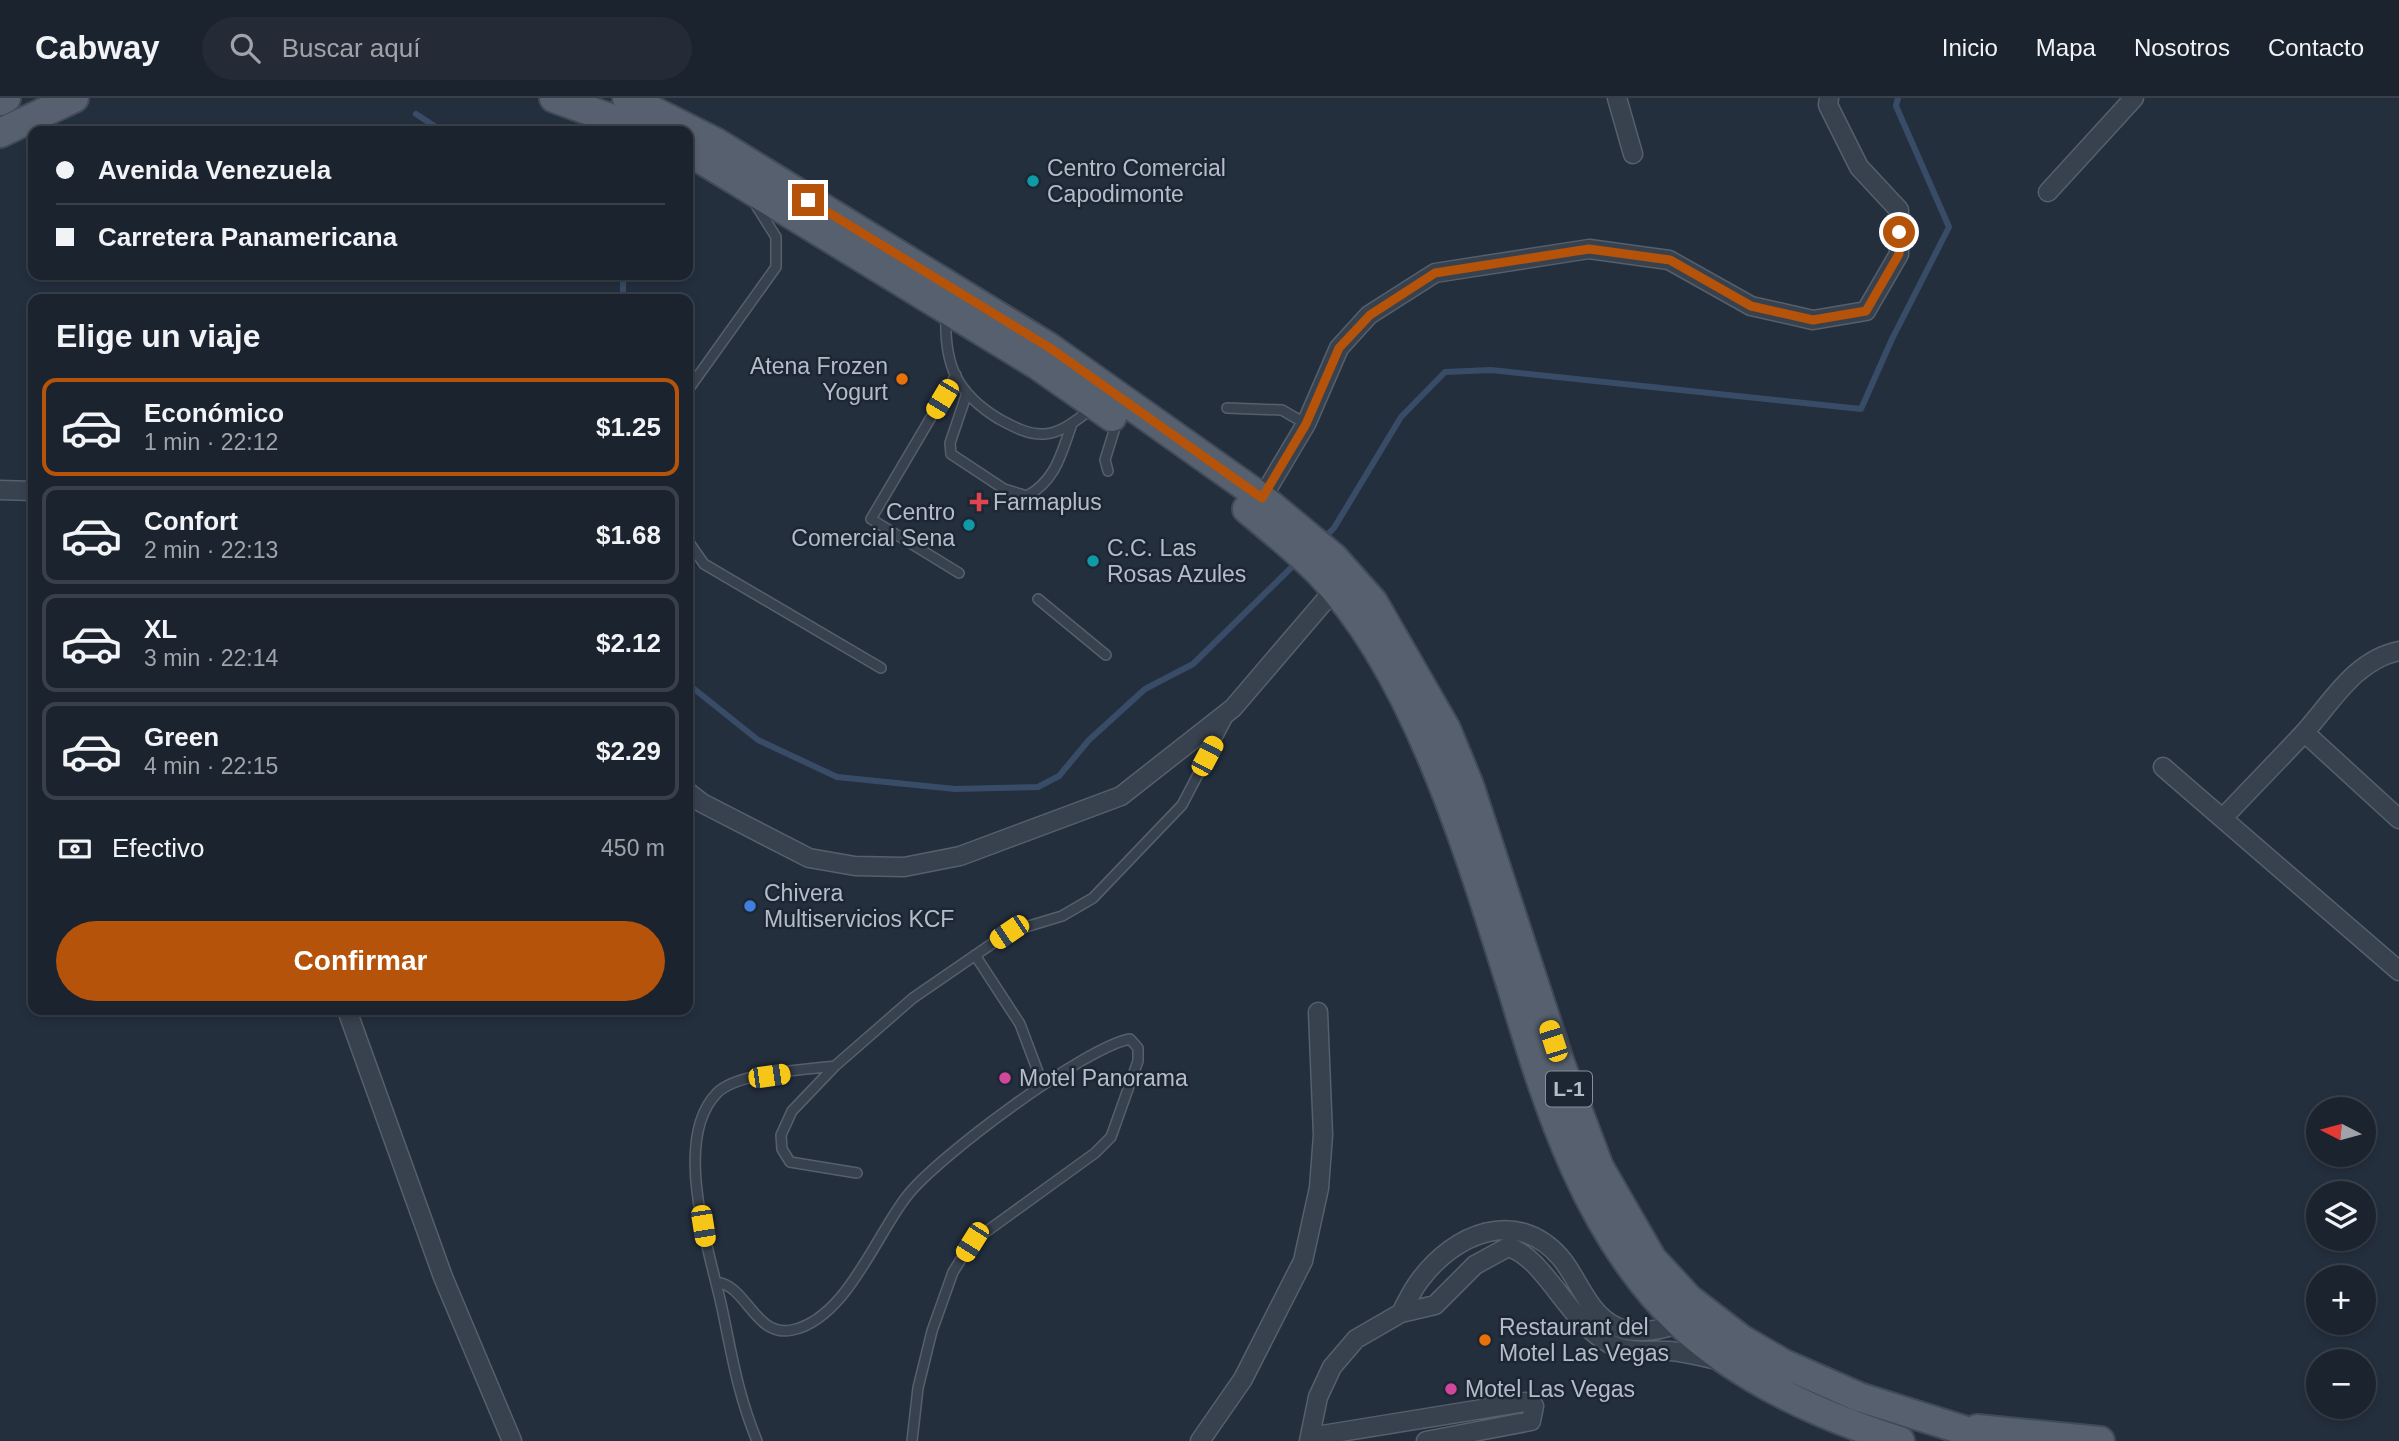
<!DOCTYPE html>
<html lang="es">
<meta charset="utf-8">
<style>
body{margin:0;font-family:Helvetica,sans-serif;background:#242b36;color:#f1f3f6;height:100vh;display:flex;flex-direction:column;font-size:26px;white-space:nowrap}
*{box-sizing:border-box;margin:0}
p{font-size:23px;color:#a0a4aa}
.icon{flex:none;width:38px;height:38px;fill:none;stroke:currentColor;stroke-width:2;stroke-linecap:round;stroke-linejoin:round}
.map{position:relative;flex:1;overflow:hidden}
.details{position:absolute;left:28px;top:196px;width:665px;height:721px;display:flex;flex-direction:column;background:#1b232e;border-radius:14px;box-shadow:0 4px 10px #0003,0 0 0 2px #39404a}
.details>*{flex:none}
.banner{position:absolute;left:28px;top:28px;width:665px;height:154px;border-radius:14px;box-shadow:0 4px 10px #0003,0 0 0 2px #39404a;display:grid;align-content:center;height:154px;padding:0 28px;background:#1b232e}
.needle{width:46px;rotate:276deg}
.buttons{position:absolute;left:2306px;top:999px;display:grid;gap:14px}
.buttons a{display:grid;place-items:center;width:70px;height:70px;border-radius:50%;background:#1b232e;box-shadow:0 4px 10px #0003,0 0 0 2px #39404a;font-size:35px}
.end{position:absolute;width:32px;height:32px;margin:-16px;border:9px solid #b45309;background:#fff;box-shadow:0 0 0 4px #fff}
.from{border-radius:50%}
.car{position:absolute;width:21px;height:42px;margin:-21px -10px;border-radius:9px;box-shadow:0 0 5px 2px #0007;background:linear-gradient(#f5c518 24%,#345 0 40%,#f5c518 0 76%,#345 0 86%,#f5c518 0)}
.banner b{display:flex;align-items:center;gap:24px;height:66px;font-size:26px}
.banner b+b{border-top:2px solid #39404a}
.banner i{width:18px;height:18px;background:#f1f3f6}
ul{padding:0;list-style:none}
li{display:flex;align-items:center;gap:21px;height:98px;margin:0 14px 10px;padding:0 14px;border:4px solid #39404a;border-radius:14px}
li div{flex:1}
li b{display:block;font-size:26px}
li em{font-style:normal;font-weight:600}
li.selected{border-color:#b45309}
li>.icon{width:63px;height:63px;stroke-width:1.5}
h2{padding:0 28px;font-size:32px;line-height:84px}
.pay{display:flex;align-items:center;gap:18px;height:77px;padding:0 28px;font-size:26px}
.pay p{margin-inline-start:auto}
.cta{display:flex;gap:14px;margin-top:auto;padding:14px 28px}
.cta a{flex:1;height:80px;border-radius:42px;background:#b45309;color:#fff;font-size:28px;font-weight:600;line-height:80px;text-align:center}
header{display:flex;align-items:center;gap:42px;box-sizing:border-box;height:98px;padding:0 35px;background:#1b232e;border-bottom:2px solid #39404a}
header strong{font-size:33px}
nav{display:flex;gap:38px;margin-inline-start:auto;font-size:24px}
.search{width:490px;height:63px;background:#242b36;display:flex;align-items:center;gap:18px;box-sizing:border-box;padding:0 24px;border-radius:38px;color:#a0a4aa;font-size:26px}
.map>svg:first-child{display:block}
.lines{fill:none;stroke-linecap:round;stroke-linejoin:round}
.stream{stroke:#394c67;stroke-width:6}
.lane-casing{stroke:#565f6c;stroke-width:12}
.street-casing{stroke:#565f6c;stroke-width:21}
.primary-casing{stroke:#414a57;stroke-width:32}
.lane{stroke:#38414e;stroke-width:9}
.street{stroke:#38414e;stroke-width:18}
.primary{stroke:#56606e;stroke-width:28}
.route{stroke:#b45309;stroke-width:9}
.culture-dot{fill:#0f9aa8;stroke:#1d2633;stroke-width:2.5}
.food-dot{fill:#e8710a;stroke:#1d2633;stroke-width:2.5}
.health-dot{fill:#e0444e;stroke:#1d2633;stroke-width:2.5}
.shop-dot{fill:#3f7fe0;stroke:#1d2633;stroke-width:2.5}
.hotel-dot{fill:#d1479c;stroke:#1d2633;stroke-width:2.5}
.labels{text-anchor:middle;stroke-width:5;stroke-linejoin:round;paint-order:stroke}
.shield{fill:#1d2633;stroke:#878f9c;stroke-width:2}
.shield-label{font-size:21px;font-weight:bold;fill:#b4bcc9}
.poi-label{font-size:23px;fill:#b4bcc9;stroke:#1d2633;text-anchor:start}
</style>
<header>
<strong>Cabway</strong>
<div class="search"><svg class="icon" aria-label="search" viewBox="0 0 24 24"><circle cx="10" cy="10" r="6"/><path d="M15 15l6 6"/></svg>Buscar aquí</div>
<nav><a>Inicio</a><a>Mapa</a><a>Nosotros</a><a>Contacto</a></nav>
</header>
<div class="map">
<svg width="2399" height="1343" viewBox="0 0 2399 1343">
<rect width="100%" height="100%" fill="#242f3e"/>
<g class="lines">
<path class="stream" d="M416 16 442 33
M623 201V177
M1322 442 1334 430 1401 319 1445 274 1491 272 1861 311 1892 241 1949 129 1896 8 1898 0
M688 586 758 642 837 679 955 691 1038 689 1059 678 1089 642 1145 591 1193 566 1298 463"/>
<g class="lane-casing">
<path id="lane" d="M946 217C944 266 956 295 999 321 1012 328 1028 337 1044 336 1062 335 1078 321 1091 311
M956 277 871 421 959 475
M688 292 776 169V139L754 104
M966 298 950 345 951 356 1004 391 1027 398C1056 382 1061 356 1072 326
M1227 310 1282 312 1306 326
M1108 373 1105 362 1117 323
M688 443 704 466 881 570
M1038 501 1106 557
M975 857 1020 926 1043 987
M857 1075 790 1064 782 1051 781 1037 792 1013 835 968 913 900 1009 834 1062 818 1093 800 1182 707 1227 621
M716 1184C747 1187 755 1240 792 1232 846 1221 876 1137 907 1098 937 1059 1085 949 1130 941L1138 950V963L1111 1039 1095 1055 972 1144 953 1174 932 1233 918 1290 912 1343
M757 1343C738 1297 732 1258 722 1210 710 1154 671 1042 717 995 738 974 805 972 835 968"/>
</g>
<g class="street-casing">
<path id="street" d="M1617 0 1633 56
M2048 94 2134 0
M0 392 33 393
M1262 400 1306 326 1339 250 1369 217 1435 175 1589 151 1669 162 1751 208 1813 222 1866 213 1899 156V112L1859 69 1828 7 1829 0
M2305 635 2399 721
M2163 669 2399 873
M688 694 702 705 809 760 855 768 904 769 960 758 1121 698 1233 610 1334 492
M2223 720C2249 692 2276 665 2302 637 2331 606 2354 562 2399 553
M347 912 443 1179 512 1343
M1401 1215C1407 1204 1412 1192 1420 1182 1454 1136 1516 1109 1560 1159 1579 1181 1588 1217 1617 1229 1635 1237 1663 1232 1680 1225
M1310 1339 1525 1304 1534 1308 1531 1323 1426 1343
M1200 1343 1243 1281 1303 1163 1319 1090 1323 1037 1318 914
M1309 1343 1318 1299 1332 1269 1356 1241 1401 1215 1435 1207 1475 1167 1508 1149C1545 1159 1568 1225 1612 1247 1629 1255 1652 1252 1670 1253 1686 1254 1702 1259 1718 1262"/>
</g>
<g class="primary-casing">
<path id="primary" d="M554 0 646 33
M627 0 715 44 1050 250 1262 400 1333 459 1373 504 1446 631 1469 687 1560 965 1599 1069 1652 1161 1689 1201 1741 1241 1784 1266 1859 1299 1998 1343
M0 3 6 0
M0 35 74 0
M688 53 1036 266 1112 319
M1247 411C1271 431 1296 451 1319 474 1417 575 1471 760 1513 893 1548 1010 1589 1139 1680 1225 1742 1283 1821 1318 1900 1343
M1977 1331 2100 1343"/>
</g>
<use href="#lane" class="lane"/>
<use href="#street" class="street"/>
<use href="#primary" class="primary"/>
</g>
<g class="lines">
<path class="route" d="M808 102 1050 250 1262 400 1306 326 1339 250 1370 217 1435 175 1589 151 1670 162 1751 208 1813 222 1866 213 1899 156V134"/>
</g>
<g class="culture-dot">
<circle cx="1033" cy="83" r="7"/>
<circle cx="969" cy="427" r="7"/>
<circle cx="1093" cy="463" r="7"/>
</g>
<g class="food-dot">
<circle cx="902" cy="281" r="7"/>
<circle cx="1485" cy="1242" r="7"/>
</g>
<path class="health-dot" d="M975.5 393.5h7v7h7v7h-7v7h-7v-7h-7v-7h7z"/>
<circle class="shop-dot" cx="750" cy="808" r="7"/>
<g class="hotel-dot">
<circle cx="1005" cy="980" r="7"/>
<circle cx="1451" cy="1291" r="7"/>
</g>
<g class="labels">
<rect class="shield" x="1546" y="973.5" width="46" height="35" rx="5"/>
<g class="shield-label">
<text x="1569" y="998">L-1</text>
</g>
<g class="poi-label">
<text x="1047" y="78">Centro Comercial<tspan x="1047" dy="26">Capodimonte</tspan></text>
<text x="888" y="276" text-anchor="end">Atena Frozen<tspan x="888" dy="26">Yogurt</tspan></text>
<text x="993" y="412">Farmaplus</text>
<text x="955" y="422" text-anchor="end">Centro<tspan x="955" dy="26">Comercial Sena</tspan></text>
<text x="1107" y="458">C.C. Las<tspan x="1107" dy="26">Rosas Azules</tspan></text>
<text x="764" y="803">Chivera<tspan x="764" dy="26">Multiservicios KCF</tspan></text>
<text x="1019" y="988">Motel Panorama</text>
<text x="1499" y="1237">Restaurant del<tspan x="1499" dy="26">Motel Las Vegas</tspan></text>
<text x="1465" y="1299">Motel Las Vegas</text>
</g>
</g>
</svg>
<div class="buttons">
<a><svg class="needle" viewBox="-14 -14 28 28"><path d="M0-13l5 13h-10z" fill="#e53935"/><path d="M0 13l5-13h-10z" fill="#a0a4aa"/></svg></a>
<a><svg class="icon" aria-label="layers" viewBox="0 0 24 24"><path d="M12 4l9 5-9 5-9-5zM3 14l9 5 9-5"/></svg></a>
<a>+</a>
<a>−</a>
</div>
<i class="end from" style="left:1899px;top:134px"></i>
<i class="end" style="left:808px;top:102px"></i>
<i class="car" style="left:942px;top:301px;rotate:211deg"></i>
<i class="car" style="left:1207px;top:658px;rotate:28deg"></i>
<i class="car" style="left:1009px;top:834px;rotate:236deg"></i>
<i class="car" style="left:1553px;top:943px;rotate:342deg"></i>
<i class="car" style="left:769px;top:978px;rotate:82deg"></i>
<i class="car" style="left:703px;top:1128px;rotate:171deg"></i>
<i class="car" style="left:972px;top:1144px;rotate:212deg"></i>
<div class="banner">
<b><i class="from"></i>Avenida Venezuela</b>
<b><i></i>Carretera Panamericana</b>
</div>
<section class="details">
<h2>Elige un viaje</h2>
<ul>
<li class="selected"><svg class="icon" aria-label="car" viewBox="0 0 24 24"><path d="M5 17H2v-5l4-1 3-4h7l3 4 3 1v5h-3M9 17h6M6 11h13"/><circle cx="7" cy="17" r="2"/><circle cx="17" cy="17" r="2"/></svg><div><b>Económico</b><p>1 min · 22:12</p></div><em>$1.25</em></li>
<li><svg class="icon" aria-label="car" viewBox="0 0 24 24"><path d="M5 17H2v-5l4-1 3-4h7l3 4 3 1v5h-3M9 17h6M6 11h13"/><circle cx="7" cy="17" r="2"/><circle cx="17" cy="17" r="2"/></svg><div><b>Confort</b><p>2 min · 22:13</p></div><em>$1.68</em></li>
<li><svg class="icon" aria-label="car" viewBox="0 0 24 24"><path d="M5 17H2v-5l4-1 3-4h7l3 4 3 1v5h-3M9 17h6M6 11h13"/><circle cx="7" cy="17" r="2"/><circle cx="17" cy="17" r="2"/></svg><div><b>XL</b><p>3 min · 22:14</p></div><em>$2.12</em></li>
<li><svg class="icon" aria-label="car" viewBox="0 0 24 24"><path d="M5 17H2v-5l4-1 3-4h7l3 4 3 1v5h-3M9 17h6M6 11h13"/><circle cx="7" cy="17" r="2"/><circle cx="17" cy="17" r="2"/></svg><div><b>Green</b><p>4 min · 22:15</p></div><em>$2.29</em></li>
</ul>
<div class="pay"><svg class="icon" aria-label="cash" viewBox="0 0 24 24"><path d="M3 7h18v10H3z"/><circle cx="12" cy="12" r="2"/></svg>Efectivo<p>450 m</p></div>
<div class="cta"><a>Confirmar</a></div>
</section>
</div>
